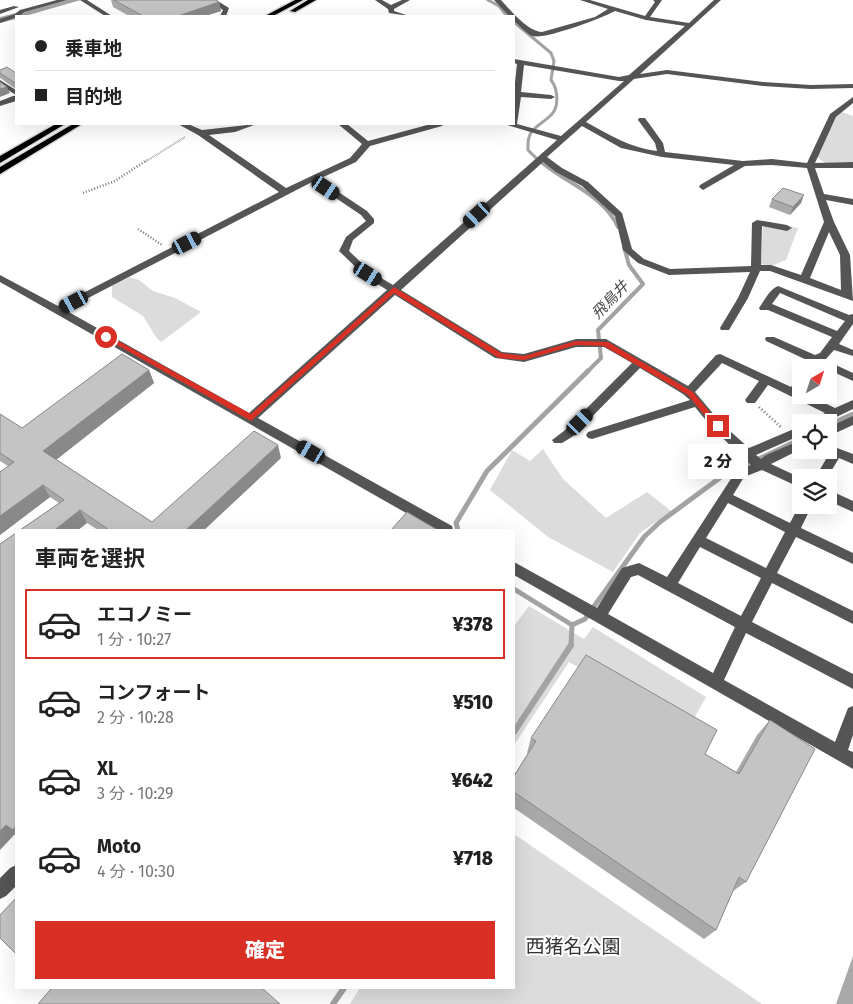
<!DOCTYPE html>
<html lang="ja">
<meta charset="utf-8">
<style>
body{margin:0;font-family:"Fira Sans","Noto Sans JP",sans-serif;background:#f2f2f2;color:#222;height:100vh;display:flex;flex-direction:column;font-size:19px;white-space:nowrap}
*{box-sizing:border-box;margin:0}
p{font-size:16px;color:#767676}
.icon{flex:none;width:28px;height:28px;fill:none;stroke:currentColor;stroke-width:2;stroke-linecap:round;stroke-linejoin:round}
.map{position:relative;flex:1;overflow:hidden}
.side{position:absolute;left:15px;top:529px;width:500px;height:460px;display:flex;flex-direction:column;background:#fff;border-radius:0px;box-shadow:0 5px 20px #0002}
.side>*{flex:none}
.banner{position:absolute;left:15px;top:15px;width:500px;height:110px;border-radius:0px;box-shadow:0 5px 20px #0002;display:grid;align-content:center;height:110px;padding:0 20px;background:#fff}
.needle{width:32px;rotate:39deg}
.fabs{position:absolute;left:792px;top:359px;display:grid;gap:10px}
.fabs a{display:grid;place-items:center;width:45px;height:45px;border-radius:0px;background:#fff;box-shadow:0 5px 20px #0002;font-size:25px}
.end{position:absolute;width:22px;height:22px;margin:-11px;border:6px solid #d93025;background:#fff;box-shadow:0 0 0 2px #fff}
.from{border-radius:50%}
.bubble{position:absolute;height:35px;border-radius:0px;background:#fff;box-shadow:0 5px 20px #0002;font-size:16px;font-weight:800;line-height:35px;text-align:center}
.car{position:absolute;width:15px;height:30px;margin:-15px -8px;border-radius:6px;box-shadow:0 0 4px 1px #0007;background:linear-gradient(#222 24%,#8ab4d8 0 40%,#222 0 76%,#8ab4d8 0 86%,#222 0)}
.banner b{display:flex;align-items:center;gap:18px;height:48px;font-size:19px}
.banner b+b{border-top:1px solid #e0e0e0}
.banner i{width:12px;height:12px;background:#222}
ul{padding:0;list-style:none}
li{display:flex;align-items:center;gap:15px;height:70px;margin:0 10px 8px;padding:0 10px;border:2px solid transparent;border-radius:0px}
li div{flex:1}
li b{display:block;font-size:19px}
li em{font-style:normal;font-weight:800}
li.current{border-color:#d93025}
li>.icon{width:45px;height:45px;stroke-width:1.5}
h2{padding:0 20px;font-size:22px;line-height:60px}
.button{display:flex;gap:10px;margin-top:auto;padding:10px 20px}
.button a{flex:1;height:58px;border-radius:0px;background:#d93025;color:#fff;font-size:20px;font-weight:800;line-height:58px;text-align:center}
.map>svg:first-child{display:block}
.green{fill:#dcdcdc}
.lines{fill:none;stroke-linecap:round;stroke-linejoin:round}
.stream-far3{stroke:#a3a3a3;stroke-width:3}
.stream-far2{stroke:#a3a3a3;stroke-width:4}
.stream-far1{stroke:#a3a3a3;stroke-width:5}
.stream{stroke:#a3a3a3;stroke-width:6}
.canal{fill:#a3a3a3;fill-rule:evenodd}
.major-casing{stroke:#dbdbdb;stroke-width:3}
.path-far2{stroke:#777;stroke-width:2;stroke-dasharray:0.5 1;stroke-linecap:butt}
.path-far1{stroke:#777;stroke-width:2.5;stroke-dasharray:1 2;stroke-linecap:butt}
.path{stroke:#777;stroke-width:3;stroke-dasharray:1 2.5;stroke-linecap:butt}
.minor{fill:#555;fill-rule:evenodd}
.major{fill:#000;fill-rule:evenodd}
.wall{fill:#a9a9a9}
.shaded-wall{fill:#898989}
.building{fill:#c4c4c4;stroke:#898989}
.route{fill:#d93025}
.labels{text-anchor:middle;stroke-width:4;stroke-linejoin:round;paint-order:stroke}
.far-water-label{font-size:15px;font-style:italic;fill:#444;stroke:#fff}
.near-park-label{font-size:19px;fill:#333;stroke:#fff}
</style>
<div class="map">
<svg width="853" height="1004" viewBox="0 0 853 1004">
<rect width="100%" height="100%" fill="#fff"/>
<path class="green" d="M842 112 853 116V162L825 163 817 157 836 118Z
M763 223 798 228 786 260 771 266 761 264Z
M129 277 139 280 153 291 175 298 201 312 161 342 156 337 143 316 112 297V285Z
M543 449 563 479 606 518 647 492 671 511 640 533 613 572 548 537 490 490 512 450 530 461Z
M529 606 584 639 593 627 706 697 687 731 569 662 514 745V626Z
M514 834 762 1004H350L360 988H514Z"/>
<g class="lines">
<path class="stream-far3" d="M488 0 499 6 507 16
M514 22 551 53 554 61 551 80C558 89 560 108 550 116 536 129 527 128 528 150L540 162"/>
<path class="stream-far2" d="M539 160C565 183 603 194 618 227
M587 372 601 358 598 330 643 284 629 265 624 247"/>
<path class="stream-far1" d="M829 425 853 414
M458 530 456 523 487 471 588 371
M514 589 572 625 571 646
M572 625 585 619 644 537 660 522 721 477 801 439"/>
<path class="stream" d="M514 732 571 645
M333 1004 344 988"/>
<path class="canal" d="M66 0H81L25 16H16V19L0 23V17Z"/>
<g class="major-casing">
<path id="major" d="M295 0H303L273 16H265Z
M308 0H316L295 12 290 11Z
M56 124H65L0 163V156Z
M73 124H82L0 174V167Z"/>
</g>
<path class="path-far2" d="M145 162 185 137"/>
<path class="path-far1" d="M83 193 115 181 147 160
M138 229 162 245"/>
<path class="path" d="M759 407 782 428"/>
<path class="minor" d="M57 0H67L24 12 20 16 0 23V19L15 14 20 10Z
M80 0H87L112 16H105Z
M208 0H216L229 8 226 16H220L223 10Z
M375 0H382L391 5 402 0H410L394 9V11L409 16 389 13 388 9Z
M494 0H501C510 10 528 32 542 32L595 17 608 9 580 0H590L645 16 655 2 653 0H662L650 17 689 23 714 0H721L640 74 667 70 763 82 811 85 853 84V88L811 89 763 86 667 74 634 79 586 122C609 135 631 148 657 151L655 143 638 120 639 118H645L663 143 665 152 743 161 772 159 807 163 830 114 853 97V103L836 117 815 163 853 162V168H815L824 194 853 199V205L826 200 834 222 850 255 853 301 770 271H760L748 298 729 330H721L720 328 738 298 750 272 669 275 638 263 623 250 615 216 582 186 556 172 543 162 401 290 502 352 524 354 576 339H606L688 386 716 355 720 354 791 387 797 377 801 376V395H808L835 408 853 400V409L826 422H812L813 419 825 413 768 385 755 403H747L745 400 759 381 722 363 695 392 721 423 749 448 801 426V435L756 455 761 459 766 455 801 440V449L771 464 801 478V488L762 470 744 477 733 495 790 523 801 502V505H812L801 528 853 553V564L796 537 777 573 853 611V624L772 583 752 622 853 674V689L746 633 724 680 835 742 848 708 853 706V735L848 750 853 752V769L514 575V562L597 608 622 568 639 563 667 577 736 471 751 465 713 429 695 407 592 439 588 438 586 435 588 432 690 400 683 394 640 368 572 437 562 443H554L552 440 564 431 632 363 604 347H576L524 362 495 358 395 295 258 418 452 526 453 530H436L0 282V275L58 306 279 192 198 135 178 124H188L202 130 257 124 235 132 209 135 286 188 350 158 362 144 338 124H347L368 141 431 124H443L442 126 370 146 356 162 319 179 367 211 374 219V223L353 240 349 251 371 272 393 285 557 140 504 124H514V92L517 64 514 63V59L619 77 629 75 685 26 646 20 615 11C602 18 545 40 532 36 526 33 519 25 514 21V16H509ZM524 65 619 81H624L561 136 517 124 521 97 551 99 555 97 551 95 521 92ZM582 126 621 148 662 157 734 165 700 185 699 187 703 190 745 166 772 165 807 168 824 222 801 275 771 265H761L762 226 787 231 792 228 787 225 757 220 752 223 751 266 670 269 644 259 632 249 622 213 588 182 562 168 547 157ZM312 182 361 215 366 221 346 237 339 251 365 276 387 290 249 413 65 310ZM829 232 840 255 841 290 810 278ZM728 503 785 532 766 568 706 538ZM700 547 761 578 741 616 678 583ZM638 575 735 627 713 673 608 614 631 577Z
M14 6 19 7 0 14V10Z
M0 80 16 90V95L0 85Z
M13 96H16V101L0 106V101Z
M778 286 849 315 853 314V324L839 344 853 350V356L834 350 825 360 853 373V381L829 370V368L817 365 816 368H805L809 361 766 341 765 339 766 337H774L815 355 820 353 832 337 768 310H760L759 308C764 301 770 289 778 286ZM780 293 845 321 837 331 772 304Z
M853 416V425L829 436V427Z
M829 445 853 454V464L839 458 827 478H815L829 454 824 450H829Z
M829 490 853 501V512L829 501Z
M16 865V886L6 896 0 899V878L10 868Z"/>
<use href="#major" class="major"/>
</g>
<path class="wall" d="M111 0H216L219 2 221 11 205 16H129L113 7Z
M0 70 16 73V89L0 78Z
M772 199 801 203 790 215 769 207Z
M149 370 154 383 56 459 152 522 281 458 204 530H98L87 523 78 530H20L59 503 50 497 0 535V472L8 466 0 461V414L22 428Z
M770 720 746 882 733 891 716 930 704 939 514 808V776L528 753H527L531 738 705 754 736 772 757 735Z
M853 956V1004H836Z"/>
<path class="shaded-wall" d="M219 2 221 11 205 16H178Z
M7 87 10 93 0 97V89Z
M804 195 801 203 790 215 793 207Z
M149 370 154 383 51 464 43 451Z
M278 445 281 458 204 530H186Z
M43 485 50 497 0 535V516Z
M80 510 87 523 78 530H57L56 529Z
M6 825 16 826V833L0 850V831Z"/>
<path class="building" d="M114 0H216L219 2 178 16H143Z
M7 67 16 73V82L15 83 0 73V70Z
M0 82 7 87 0 89Z
M783 188 804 195 793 207 772 199Z
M122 354 149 370 43 451 152 522 254 431 278 445 186 530H109L80 510 56 529 57 530H20L64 500 43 485 0 516V472L14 462 0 453V414L22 428Z
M407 512 436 529 435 530H391Z
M16 533V826L13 830 6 825 0 831V544Z
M586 655 717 730 705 754 739 774 770 720 815 749 746 882 739 877 716 930 514 792V776L536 741 531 738Z
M16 898V954L0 938V915Z
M49 988H262L280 1004H38L51 989Z"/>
<path class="route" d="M394 287 501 353 524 356 576 341 608 342 693 392 721 426 720 428H715L688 395 604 346 576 345 524 360 499 358 394 293 251 421 103 337 109 336 251 414Z"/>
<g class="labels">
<g class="far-water-label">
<text transform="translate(610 300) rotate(-46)" y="5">飛鳥井</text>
</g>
<g class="near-park-label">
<text x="573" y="953">西猪名公園</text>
</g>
</g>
</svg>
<div class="fabs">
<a><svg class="needle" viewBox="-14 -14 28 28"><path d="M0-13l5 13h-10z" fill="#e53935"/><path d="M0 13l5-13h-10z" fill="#767676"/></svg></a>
<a><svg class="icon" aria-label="locate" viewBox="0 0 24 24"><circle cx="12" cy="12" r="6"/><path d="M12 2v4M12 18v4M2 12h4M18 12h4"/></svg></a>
<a><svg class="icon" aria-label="layers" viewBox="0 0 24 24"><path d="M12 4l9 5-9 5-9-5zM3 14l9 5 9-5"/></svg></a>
</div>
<i class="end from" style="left:106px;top:337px"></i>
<i class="end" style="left:718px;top:426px"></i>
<div class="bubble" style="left:688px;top:444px;width:60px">2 分</div>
<i class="car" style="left:326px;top:188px;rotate:124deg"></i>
<i class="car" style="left:477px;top:215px;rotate:228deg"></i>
<i class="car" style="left:187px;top:243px;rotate:63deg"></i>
<i class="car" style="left:368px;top:274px;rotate:122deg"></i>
<i class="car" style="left:74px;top:302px;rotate:242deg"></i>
<i class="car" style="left:580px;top:422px;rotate:45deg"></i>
<i class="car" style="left:311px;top:452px;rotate:300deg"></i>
<div class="banner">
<b><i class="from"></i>乗車地</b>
<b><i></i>目的地</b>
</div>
<section class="side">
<h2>車両を選択</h2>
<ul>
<li class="current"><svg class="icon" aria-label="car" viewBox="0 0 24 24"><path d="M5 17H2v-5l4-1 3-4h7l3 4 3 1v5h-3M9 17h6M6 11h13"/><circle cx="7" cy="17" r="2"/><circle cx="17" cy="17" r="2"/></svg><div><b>エコノミー</b><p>1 分 · 10:27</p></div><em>¥378</em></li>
<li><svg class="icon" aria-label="car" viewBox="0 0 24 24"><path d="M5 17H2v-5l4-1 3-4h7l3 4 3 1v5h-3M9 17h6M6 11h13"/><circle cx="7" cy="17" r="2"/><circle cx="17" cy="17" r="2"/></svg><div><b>コンフォート</b><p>2 分 · 10:28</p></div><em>¥510</em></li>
<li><svg class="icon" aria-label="car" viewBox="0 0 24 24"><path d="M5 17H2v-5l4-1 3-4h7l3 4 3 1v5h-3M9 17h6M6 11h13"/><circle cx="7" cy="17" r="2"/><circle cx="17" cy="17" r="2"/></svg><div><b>XL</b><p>3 分 · 10:29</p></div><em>¥642</em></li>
<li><svg class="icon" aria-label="car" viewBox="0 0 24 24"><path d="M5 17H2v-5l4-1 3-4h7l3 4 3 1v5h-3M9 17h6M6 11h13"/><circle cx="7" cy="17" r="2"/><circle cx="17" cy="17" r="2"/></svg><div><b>Moto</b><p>4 分 · 10:30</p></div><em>¥718</em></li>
</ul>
<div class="button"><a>確定</a></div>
</section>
</div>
